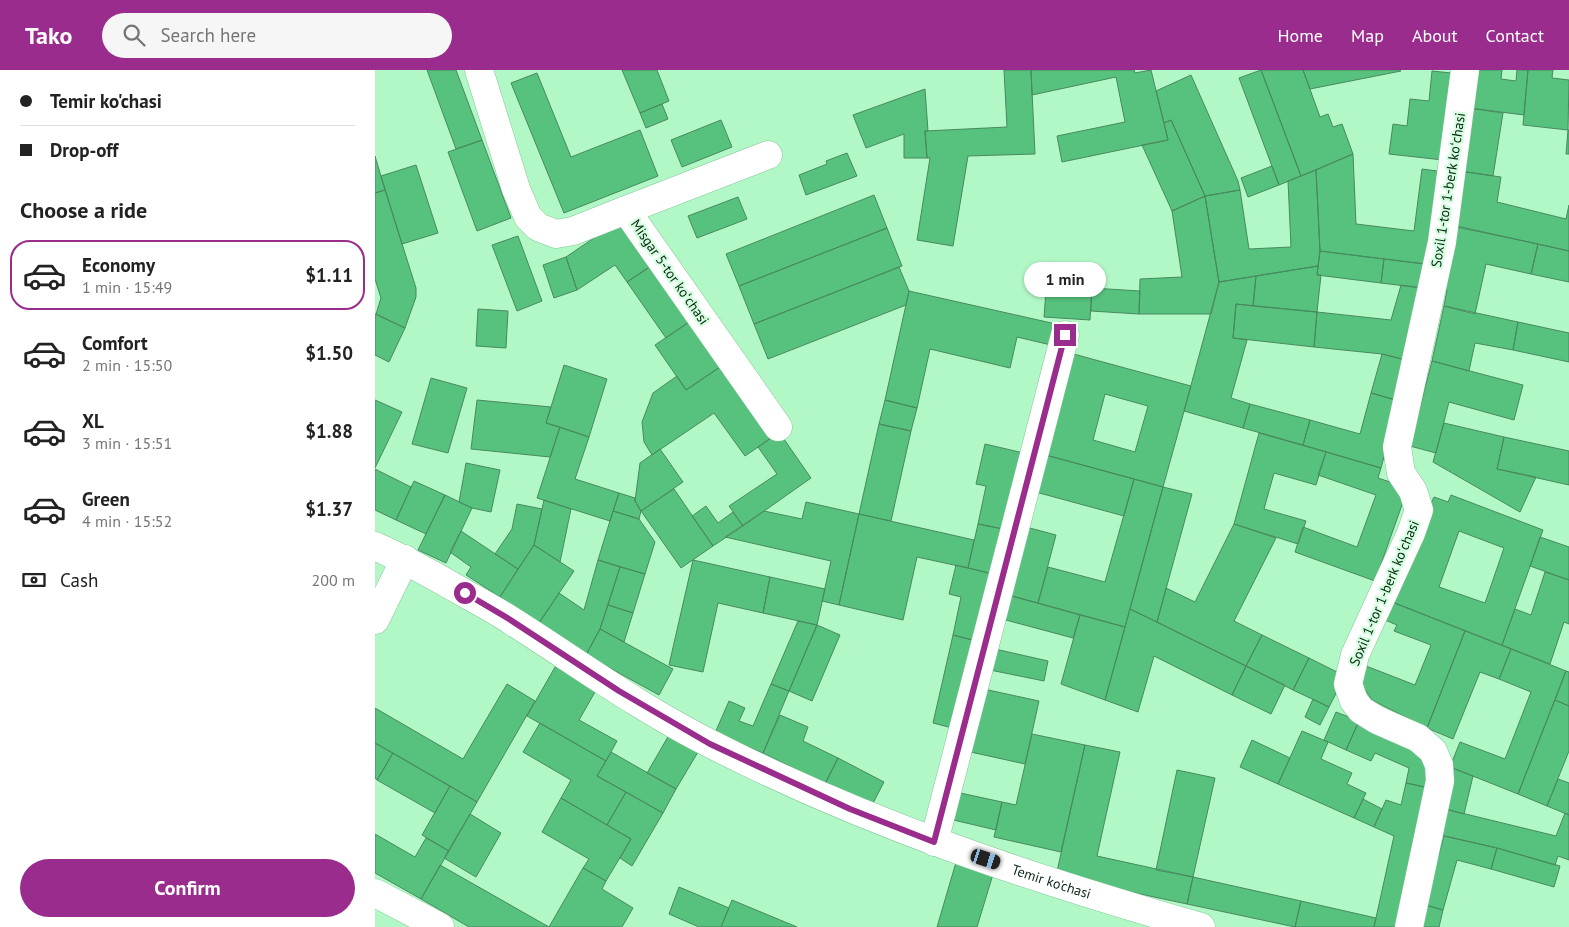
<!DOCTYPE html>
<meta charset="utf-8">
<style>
body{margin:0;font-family:"PT Sans",sans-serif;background:#f6f6f6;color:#222;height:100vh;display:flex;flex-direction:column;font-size:19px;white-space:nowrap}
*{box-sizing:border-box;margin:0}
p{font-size:16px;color:#767676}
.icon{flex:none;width:28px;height:28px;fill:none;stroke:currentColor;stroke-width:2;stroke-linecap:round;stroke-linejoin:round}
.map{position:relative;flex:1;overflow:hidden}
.side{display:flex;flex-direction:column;background:#fff;width:375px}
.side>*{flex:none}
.banner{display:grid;align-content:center;height:110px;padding:0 20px;background:#fff}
.end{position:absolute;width:22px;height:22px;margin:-11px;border:6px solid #992c8c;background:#fff;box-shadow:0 0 0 2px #fff}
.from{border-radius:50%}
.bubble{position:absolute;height:35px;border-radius:18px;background:#fff;box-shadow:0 1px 4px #0004;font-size:16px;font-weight:700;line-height:35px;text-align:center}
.car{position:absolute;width:15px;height:30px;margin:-15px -8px;border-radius:6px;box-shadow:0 0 4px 1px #0007;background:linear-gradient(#222 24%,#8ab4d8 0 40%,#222 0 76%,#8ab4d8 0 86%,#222 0)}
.banner b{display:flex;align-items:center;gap:18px;height:48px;font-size:19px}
.banner b+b{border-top:1px solid #e0e0e0}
.banner i{width:12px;height:12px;background:#222}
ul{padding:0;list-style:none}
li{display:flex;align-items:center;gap:15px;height:70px;margin:0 10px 8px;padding:0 10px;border:2px solid transparent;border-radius:20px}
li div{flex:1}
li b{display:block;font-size:19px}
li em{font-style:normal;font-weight:700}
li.active{border-color:#992c8c}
li>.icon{width:45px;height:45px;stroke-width:1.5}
h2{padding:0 20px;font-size:22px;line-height:60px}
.pay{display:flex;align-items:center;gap:12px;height:55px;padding:0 20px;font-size:19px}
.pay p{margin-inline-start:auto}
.action{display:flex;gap:10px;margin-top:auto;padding:10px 20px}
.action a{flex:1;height:58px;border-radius:30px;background:#992c8c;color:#fff;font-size:20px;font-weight:700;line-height:58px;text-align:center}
header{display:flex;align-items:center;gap:30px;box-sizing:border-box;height:70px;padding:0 25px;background:#992c8c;color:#fff}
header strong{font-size:24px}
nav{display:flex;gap:28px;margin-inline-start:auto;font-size:18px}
.search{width:350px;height:45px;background:#f6f6f6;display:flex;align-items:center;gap:12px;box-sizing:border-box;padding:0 18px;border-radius:28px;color:#767676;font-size:19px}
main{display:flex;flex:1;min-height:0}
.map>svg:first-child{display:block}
.building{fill:#57c17e;stroke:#478a5e;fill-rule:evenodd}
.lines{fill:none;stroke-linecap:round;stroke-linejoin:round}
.minor-casing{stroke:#83c797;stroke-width:29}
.minor{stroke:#fff;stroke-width:28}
.route{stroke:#992c8c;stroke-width:6}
.labels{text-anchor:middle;stroke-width:4.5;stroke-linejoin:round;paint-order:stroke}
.street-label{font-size:14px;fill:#092614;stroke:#d5fee0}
</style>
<header>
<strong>Tako</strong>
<div class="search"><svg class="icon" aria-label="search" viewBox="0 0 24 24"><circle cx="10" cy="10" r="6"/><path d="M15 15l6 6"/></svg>Search here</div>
<nav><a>Home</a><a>Map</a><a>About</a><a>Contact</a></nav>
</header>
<main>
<section class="side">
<div class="banner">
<b><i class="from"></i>Temir ko'chasi</b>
<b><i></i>Drop-off</b>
</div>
<h2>Choose a ride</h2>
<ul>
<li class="active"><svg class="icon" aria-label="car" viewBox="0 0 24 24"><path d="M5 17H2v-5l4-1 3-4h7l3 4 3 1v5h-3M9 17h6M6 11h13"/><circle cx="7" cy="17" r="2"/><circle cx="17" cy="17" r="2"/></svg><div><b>Economy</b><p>1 min · 15:49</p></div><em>$1.11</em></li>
<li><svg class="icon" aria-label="car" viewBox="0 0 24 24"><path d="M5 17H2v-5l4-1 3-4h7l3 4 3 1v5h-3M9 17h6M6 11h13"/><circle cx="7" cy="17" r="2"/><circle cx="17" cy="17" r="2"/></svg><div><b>Comfort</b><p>2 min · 15:50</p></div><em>$1.50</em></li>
<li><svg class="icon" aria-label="car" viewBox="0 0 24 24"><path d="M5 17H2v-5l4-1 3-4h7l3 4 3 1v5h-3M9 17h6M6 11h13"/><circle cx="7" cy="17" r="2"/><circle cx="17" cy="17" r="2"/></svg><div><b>XL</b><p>3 min · 15:51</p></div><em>$1.88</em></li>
<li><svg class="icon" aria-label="car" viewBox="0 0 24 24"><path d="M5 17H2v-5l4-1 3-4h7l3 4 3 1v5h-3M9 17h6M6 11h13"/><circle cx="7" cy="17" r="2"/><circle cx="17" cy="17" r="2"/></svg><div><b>Green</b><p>4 min · 15:52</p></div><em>$1.37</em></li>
</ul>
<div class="pay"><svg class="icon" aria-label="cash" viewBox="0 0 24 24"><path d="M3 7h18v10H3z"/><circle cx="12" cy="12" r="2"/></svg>Cash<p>200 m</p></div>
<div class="action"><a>Confirm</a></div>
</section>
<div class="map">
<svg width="1194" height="857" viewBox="0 0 1194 857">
<rect width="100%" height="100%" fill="#b2f8c6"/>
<path class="building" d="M52 0H81L107 70 81 79Z
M247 0H282L294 31 265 43Z
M629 0H656L660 84 593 86 578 176 542 170 555 88H552L550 61 632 57Z
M656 0H759L760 3 776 0 793 70 687 92 682 66 750 52 741 7 657 25Z
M886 0H928L945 47 953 44 958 57 967 54 978 84 926 106Z
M886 0 926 106 904 115 864 8Z
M928 0H1025L1026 1 935 19Z
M1100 0H1127L1126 9 1141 11 1142 0H1153L1149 45 1094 38Z
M1153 0H1178L1177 8 1194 10 1193 60 1148 55Z
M1057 1 1086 4 1077 91 1014 84 1018 54 1032 56 1035 29 1054 31Z
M162 3 196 87 265 60 283 106 189 143 136 13Z
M816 5 863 111 865 120 830 126 796 50 789 53 781 21Z
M550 19 553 61H550L552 88H529V64L491 78 478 45Z
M287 34 293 49 271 58 265 43Z
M1094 38 1128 43 1118 106 1085 101Z
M346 50 357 77 307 97 296 70Z
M796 50 830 126 797 141 767 75 793 70 789 53Z
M1193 60H1194V84H1191Z
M107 70 136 148 102 161 73 82Z
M472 83 482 106 431 125 424 105 452 94 451 91Z
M978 84 981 154 1039 161 1047 99 1070 102 1058 195 945 181 941 100Z
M0 86 10 120 0 123Z
M41 95 63 163 27 174 6 106Z
M897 96 904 115 873 127 866 108Z
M941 100 945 181 943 196 844 212 830 126 865 120 874 179 916 177 913 111Z
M1085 101 1126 107 1122 132 1191 149 1194 135V181L1077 155Z
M10 120 41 218V227L30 258 1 244 6 228 0 209V123Z
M499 125 512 158 364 216 351 184Z
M830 126 844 212 836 244H764L765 209 807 207 797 141Z
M363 127 372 149 322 168 313 146Z
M244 151 276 196 252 212 240 195 202 220 191 187Z
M1082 157 1163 174 1156 204 1111 194 1100 244 1069 236 1072 220 1069 219Z
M512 158 527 196 379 254 364 216Z
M143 166 167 231 142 241 117 175Z
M1163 174 1194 181V212L1156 204Z
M945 181 1009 189 1006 213 942 205Z
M191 187 202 220 179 228 168 195Z
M1009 189 1058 195 1055 219 1006 213Z
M276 196 314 252 291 268 252 212Z
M943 196 942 205H946L942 242 878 236 881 206Z
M524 197 534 221 531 235 393 289 379 254Z
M881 206 878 236 861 234 858 268 872 270 856 328 875 334 868 358 809 341 844 212Z
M672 208 717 211 715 250 669 247Z
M1026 215 1055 219 1035 291 1007 284 939 277 942 242 1016 250Z
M717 218 765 221 764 244 716 241Z
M534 221 681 254 676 275 642 267 635 298 555 279 542 338 510 330Z
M861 234 942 242 939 277 858 268Z
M1069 236 1143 252 1138 280 1100 273 1094 301 1057 291Z
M103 239 133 241 131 278 101 276Z
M0 244 30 258 14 292 0 285Z
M314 252 345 297 311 320 280 275Z
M1143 252 1194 263V292L1138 280Z
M695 283 816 316 788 417 667 384ZM730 324 773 336 760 382 718 370Z
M1007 284 1035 291 1024 331 996 323Z
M1057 291 1148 315 1139 350 1074 332 1061 383 1035 376Z
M189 295 232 309 214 367 171 353Z
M345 297 395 369 370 386 339 343 277 385 269 372 267 352 278 323 302 306 311 320Z
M56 308 92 318 73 383 37 374Z
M996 323 1024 331 1006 398 928 375 935 350 985 364Z
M0 330 27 342 0 398Z
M102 330 176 337 171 353 185 357 175 387 96 379Z
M510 330 542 338 536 361 504 354Z
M875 334 935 350 928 375 868 358Z
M1069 353 1129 367 1122 399 1161 407 1145 442 1058 392Z
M504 354 536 361 516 451 484 444Z
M185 357 214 367 200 409 244 423 235 451 162 428Z
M404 362 436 408 368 456 354 436 402 404 383 377Z
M884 363 951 382 941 415 899 403 889 439 931 451 923 474 859 454Z
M1129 367 1194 381V415L1122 399Z
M610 374 653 384 633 460 603 454 611 416 601 414Z
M285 379 308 412 266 441 260 431 265 393Z
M951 382 1006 398 1003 408 1033 418 1000 511 920 482 928 457 982 477 1001 425 943 405Z
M667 384 759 409 749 446 657 421Z
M91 393 125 400 116 442 97 438 84 432Z
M0 399 36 417 21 450 0 440Z
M759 409 788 417 750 557 663 533 673 497 730 512Z
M39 411 70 425 51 464 21 450Z
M788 417 817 424 782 552 755 539Z
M299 419 338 476 306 498 266 441Z
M244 423 260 428V431L266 441 264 449 238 441Z
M70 425 97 438 71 493 43 480Z
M1076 425 1168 460 1127 575 1012 530 1022 505 1059 427 1073 432ZM1084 461 1129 478 1110 533 1064 517Z
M169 430 196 439 185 492 159 475Z
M431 432 484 444 464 535 447 531 456 491 350 467 389 441 427 449Z
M142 434 167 439 159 475 143 499 120 484 137 459Z
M331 436 343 453 358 442 368 456 338 476 317 446Z
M238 441 264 449 280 472 270 504 223 490Z
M484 444 599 470 593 498 542 487 528 550 464 535Z
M603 454 633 460 622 505 593 498Z
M859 454 901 468 859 551 887 565 871 596 782 552 791 518 820 532Z
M651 457 681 465 663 533 633 525Z
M86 461 143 499 125 527 91 505 96 497 75 482Z
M1165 467 1194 477V510L1155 496Z
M159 475 199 501 164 553 125 527Z
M223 490 245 497 225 559 211 585 164 553 184 523 209 540Z
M318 490 395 507 388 543 343 533 328 602 294 595Z
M581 495 622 505 605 572 578 565 586 527 574 524Z
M245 497 270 504 258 543 233 535Z
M1170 502 1194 510V554L1189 552 1175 594 1127 575 1140 539 1156 545Z
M395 507 450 519 442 555 388 543Z
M633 525 705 545 698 568 627 549Z
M1012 530 1090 561 1052 658 997 630 985 612 991 596 1040 615 1056 575 1019 561 1022 555 1005 548Z
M233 535 258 543 249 572 225 559Z
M755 539 871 596 857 625 779 586 763 642 730 630Z
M705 545 750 557 730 630 686 614Z
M423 551 442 555 414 621 396 614Z
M442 555 465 565 437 631 414 621Z
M225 559 298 599 284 625 211 585Z
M1090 561 1136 579 1124 609 1105 602 1078 669 1052 658Z
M578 565 605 572 585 660 558 653Z
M887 565 934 588 918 620 871 596Z
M620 579 673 591 669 611 615 600Z
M1136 579 1191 601 1143 724 1075 697 1085 672 1130 689 1156 622 1124 609Z
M934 588 970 606 954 637 918 620Z
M183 592 224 615 204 650 242 671 231 691 152 646Z
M871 596 910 615 896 644 857 625Z
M1191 601 1194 602V636L1180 630Z
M132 614 160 631 102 732 0 673V638L88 689Z
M396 614 414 621 388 683 340 663 354 631 370 638 364 651 378 656Z
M604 618 664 631 650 694 591 681Z
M938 629 954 637 945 655 930 647Z
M1180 630 1194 636V681L1172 736 1143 724Z
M961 642 984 651 971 680 949 670Z
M405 645 433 657 428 671 463 688 450 714 388 683Z
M984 651 1046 679 1059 719 1031 713 1034 698 1000 683 996 691 971 680Z
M165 653 231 691 222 706 251 722 232 755 186 728 196 710 148 682Z
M927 661 953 672 946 689 977 703 972 714 991 723 979 748 903 714Z
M657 664 710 675 686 782 619 767 627 732 641 735Z
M294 665 323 682 301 719 272 703Z
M877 670 915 688 903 714 865 697Z
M0 673 18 683 2 710 0 708Z
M710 675 745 682 722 786 818 807 812 834 681 806Z
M236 682 301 719 288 743 222 706Z
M18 683 75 716 60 743 2 710Z
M463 688 509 712 496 737 450 714Z
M1075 697 1098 706 1089 744 1066 738Z
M802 700 840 708 818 807 781 800Z
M1183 709 1194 713V745L1172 736Z
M1031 713 1059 719 1029 857H999L1019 766 999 757 1011 730 1026 735Z
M75 716 102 732 74 781 47 765Z
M576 721 627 732 621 760 570 748Z
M251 722 288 743 257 796 245 788 256 769 232 755Z
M186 728 256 769 231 811 208 798 214 789 167 762Z
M988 729 1007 739 999 757 979 748Z
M1066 738 1181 766 1190 743 1194 745V790L1183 786 1180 795 1122 778 1061 764Z
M95 744 126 763 101 807 69 788Z
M0 764 40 787 51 768 74 781 46 829 0 803Z
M1069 766 1122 778 1116 799 1082 790 1068 840 1050 835Z
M1122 778 1185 796 1179 817 1116 799Z
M582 789 619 801 602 857H562Z
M65 795 174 857H94L46 829Z
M208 798 231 811 227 819 258 838 247 857H174Z
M818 807 926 831 920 857 812 834Z
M304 817 354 838 346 857H324L294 844Z
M357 830 422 857H346Z
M926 831 1001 848 999 857H920Z
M1050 835 1068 840 1064 857H1043Z"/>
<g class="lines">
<g class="minor-casing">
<g id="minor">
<path d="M104 0 141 119 153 147 163 157 181 164 198 161 251 140 403 357"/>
<path d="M251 140 393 85"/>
<path id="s1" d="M0 476C31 490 60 506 89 523 105 532 122 541 137 551 203 593 266 639 336 674 492 754 658 809 826 857"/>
<path d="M0 550 30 489"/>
<path d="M559 772 690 265"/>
<path d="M0 823 65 857"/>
<path d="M1034 857 1065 711 1064 695 1058 681 1043 668 1002 650 986 640 979 631 973 614 980 585 1036 463 1044 440 1038 421 1026 403 1022 377 1067 172 1090 0"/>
</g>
</g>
<use href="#minor" class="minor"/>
</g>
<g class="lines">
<path class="route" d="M90 523 134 549 244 621 335 674 475 739 559 772 690 265"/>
</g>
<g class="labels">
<g class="street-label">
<text transform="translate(1073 120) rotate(-81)" y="5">Soxil 1-tor 1-berk koʻchasi</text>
<text transform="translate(295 202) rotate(55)" y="5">Misgar 5-tor koʻchasi</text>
<text transform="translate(1009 523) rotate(-67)" y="5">Soxil 1-tor 1-berk koʻchasi</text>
<text dy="5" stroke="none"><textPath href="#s1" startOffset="758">Temir ko'chasi</textPath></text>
</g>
</g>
</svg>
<i class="end from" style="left:90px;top:523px"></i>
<i class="end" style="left:690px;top:265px"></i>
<div class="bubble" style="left:649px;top:192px;width:82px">1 min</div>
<i class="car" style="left:611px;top:789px;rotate:108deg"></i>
</div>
</main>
